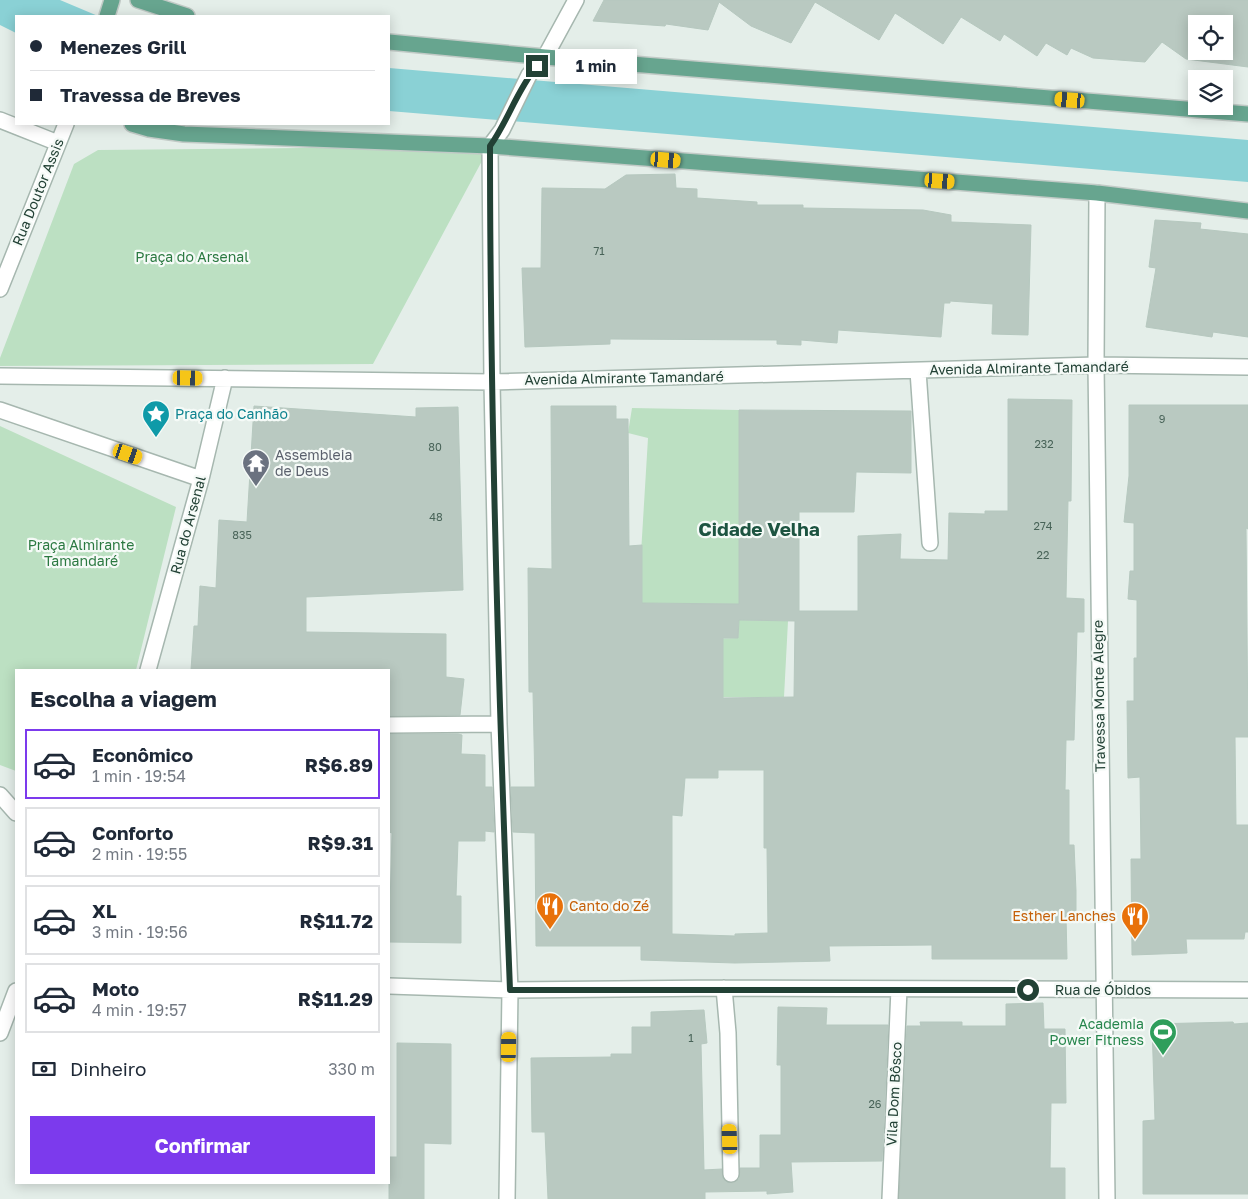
<!DOCTYPE html>
<html lang="pt">
<meta charset="utf-8">
<style>
body{margin:0;font-family:"Golos Text",sans-serif;background:#f6f6f7;color:#1f2937;height:100vh;display:flex;flex-direction:column;font-size:19px;white-space:nowrap}
*{box-sizing:border-box;margin:0}
p{font-size:16px;color:#747a83}
.icon{flex:none;width:28px;height:28px;fill:none;stroke:currentColor;stroke-width:2;stroke-linecap:round;stroke-linejoin:round}
.map{position:relative;flex:1;overflow:hidden}
.drawer{position:absolute;left:15px;top:669px;width:375px;height:515px;display:flex;flex-direction:column;background:#fff;border-radius:0px;box-shadow:0 2px 12px #0003}
.drawer>*{flex:none}
.hud{position:absolute;left:15px;top:15px;width:375px;height:110px;border-radius:0px;box-shadow:0 2px 12px #0003;display:grid;align-content:center;height:110px;padding:0 15px;background:#fff}
.fabs{position:absolute;left:1188px;top:15px;display:grid;gap:10px}
.fabs a{display:grid;place-items:center;width:45px;height:45px;border-radius:0px;background:#fff;box-shadow:0 2px 12px #0003;font-size:25px}
.end{position:absolute;width:22px;height:22px;margin:-11px;border:6px solid #224135;background:#fff;box-shadow:0 0 0 2px #fff}
.from{border-radius:50%}
.bubble{position:absolute;height:35px;border-radius:0px;background:#fff;box-shadow:0 2px 12px #0003;font-size:16px;font-weight:700;line-height:35px;text-align:center}
.car{position:absolute;width:15px;height:30px;margin:-15px -8px;border-radius:6px;box-shadow:0 0 4px 1px #0007;background:linear-gradient(#f5c518 24%,#345 0 40%,#f5c518 0 76%,#345 0 86%,#f5c518 0)}
.hud b{display:flex;align-items:center;gap:18px;height:48px;font-size:19px}
.hud b+b{border-top:1px solid #e0e1e3}
.hud i{width:12px;height:12px;background:#1f2937}
ul{padding:0;list-style:none}
li{display:flex;align-items:center;gap:15px;height:70px;margin:0 10px 8px;padding:0 5px;border:2px solid #e0e1e3;border-radius:0px}
li div{flex:1}
li b{display:block;font-size:19px}
li em{font-style:normal;font-weight:700}
li.current{border-color:#7c3aed}
li>.icon{width:45px;height:45px;stroke-width:1.5}
h2{padding:0 15px;font-size:22px;line-height:60px}
.pay{display:flex;align-items:center;gap:12px;height:55px;padding:0 15px;font-size:19px}
.pay p{margin-inline-start:auto}
.primary-button{display:flex;gap:10px;margin-top:auto;padding:10px 15px}
.primary-button a{flex:1;height:58px;border-radius:0px;background:#7c3aed;color:#fff;font-size:20px;font-weight:700;line-height:58px;text-align:center}
.map>svg:first-child{display:block}
.green{fill:#bce0c2}
.water{fill:#8ad1d5}
.building{fill:#b9c9c1;stroke:#b6c8bf;fill-rule:evenodd}
.lines{fill:none;stroke-linecap:round;stroke-linejoin:round}
.minor-casing{stroke:#a6b7af;stroke-width:18}
.major-casing{stroke:#c1cac6;stroke-width:18}
.minor{stroke:#fff;stroke-width:15}
.major{stroke:#67a58f;stroke-width:15}
.route{stroke:#224135;stroke-width:6}
.labels{text-anchor:middle;stroke-width:4.5;stroke-linejoin:round;paint-order:stroke}
.number-label{font-size:11px;fill:#486358}
.street-label{font-size:14px;fill:#224135;stroke:#f5faf7}
.park-label{font-size:14px;fill:#2b7941;stroke:#f5faf7}
.culture-label{font-size:14px;fill:#0d838f;stroke:#f5faf7;text-anchor:start}
.worship-label{font-size:14px;fill:#5b616d;stroke:#f5faf7;text-anchor:start}
.food-label{font-size:14px;fill:#c56008;stroke:#f5faf7;text-anchor:start}
.leisure-label{font-size:14px;fill:#27864d;stroke:#f5faf7;text-anchor:end}
.district-label{font-size:19px;font-weight:bold;fill:#1d5441;stroke:#f5faf7}
</style>
<div class="map">
<svg width="1248" height="1199" viewBox="0 0 1248 1199">
<rect width="100%" height="100%" fill="#e4eee9"/>
<path class="green" d="M490 146 373 364 0 366V358L74 164 98 150Z
M632 408 739 410V604L638 603 648 438 628 433Z
M0 426 176 507 136 670H16V771L0 765Z
M739 620 788 621 784 697H719L675 640 738 638Z"/>
<path class="water" d="M0 0H60L98 16H16V33L0 25Z
M389 68 1248 140V182L389 111Z"/>
<path class="building" d="M604 0H1248V67L1186 59 1162 42 1145 62 1093 58 1071 48 1067 55 1046 43 1037 56 1004 34 1000 41 961 17 943 44 895 13 879 40 815 2 791 43 751 26 719 2 708 30 666 24 665 26 593 21ZM1196 24H1224V51H1196Z
M675 174 676 188 697 189V198L757 202V205H803V208L923 210 951 215V222L1031 225 1028 335 992 334 993 304 950 301V303H944L941 337 838 330 837 343 801 340V345L777 344V340L610 339V344L525 347 522 268H541L542 188 605 189 626 175Z
M1155 220 1201 223 1200 229 1248 234V337L1213 332 1212 337 1146 327 1156 268 1149 267Z
M1008 399 1072 400 1071 501H1068L1066 598 1084 599V632H1077L1074 740H1066L1065 790H1069V845H1074L1076 891V916H1066L1067 959H932V945L829 946 830 961 735 963 641 960V946H536L535 833 513 832 511 787H535L533 692H529L528 568 552 569 551 406H616V419H628L629 546 642 545V603L739 604V410L911 411V473L856 472 854 512H799V611H858V536L901 534 900 559 948 560 949 513 985 514V511H1008ZM739 620 795 621 794 697 723 698V638H738ZM718 770H764V848H767L768 933 735 934V936L672 934V815L682 816 685 778H718Z
M1129 405H1248V529L1246 528 1248 737H1235L1236 825H1248V932H1245L1244 939H1186L1187 953 1132 955 1131 859H1141L1140 777 1128 778 1127 701H1134V658H1137V600L1128 599 1130 571H1134V523L1124 522 1129 476Z
M254 406 416 417V408L458 407 463 590 306 597V632L446 634V677L464 679 460 715 389 716V670H191L194 626H198L200 586 216 588 219 520 247 522Z
M389 734H458L462 735 461 754 485 755V787H492L494 832 485 831V841H458L456 896H461V943L389 942 392 833 389 832Z
M1043 1003 1044 1029H1065L1066 1103H1051L1050 1168H1065V1199H899L907 1026H921L920 1022H962V1026H1006V1004Z
M778 1007 827 1008 826 1025H888L882 1161 791 1162 793 1192 767 1194V1191L705 1192V1199H548L545 1132H532L531 1058 611 1057V1054H632V1027H651V1012L704 1010 707 1043 701 1044 704 1170 722 1169 723 1179 732 1183 739 1179 740 1168H760V1135H781V1065H777Z
M1233 1022 1234 1024 1248 1023V1194H1143V1121L1155 1120 1152 1024Z
M397 1043 451 1044V1144L424 1143V1199H389V1157H397Z"/>
<g class="lines">
<g class="minor-casing">
<path id="minor" d="M0 120 58 143
M1097 193 1096 365 1107 1199
M0 289 66 124
M918 371 930 543
M0 376 492 382 1096 365 1248 367
M0 410 201 479
M148 670 201 479 225 378
M389 725 499 724
M0 795 16 813
M389 986 510 990 724 988 1248 990
M724 988 728 1033 731 1174
M0 1033 16 991
M507 1199 510 990 499 724 492 382 490 146 502 130 529 75 545 57 576 0
M890 1199 899 989"/>
</g>
<g class="major-casing">
<path id="major" d="M138 0 187 16
M107 16 112 0
M389 42 545 57 1248 114
M132 124 149 129 184 134 490 146 1097 193 1248 211"/>
</g>
<use href="#minor" class="minor"/>
<use href="#major" class="major"/>
</g>
<g class="lines">
<path class="route" d="M537 66C517 90 508 121 490 146 490 427 499 709 510 990H1028"/>
</g>
<defs>
<g id="sight-pin" transform="scale(1.4375)"><path d="M0 17L-7.5 6A9.5 9.5 0 1 1 7.5 6Z" fill="#0f9aa8" stroke="#f5faf7"/><path d="M0-6L1.8-2.2L6-1.7L2.9 1.2L3.7 5.4L0 3.3L-3.7 5.4L-2.9 1.2L-6-1.7L-1.8-2.2Z" fill="#fff"/></g>
<g id="temple-pin" transform="scale(1.4375)"><path d="M0 17L-7.5 6A9.5 9.5 0 1 1 7.5 6Z" fill="#6b7280" stroke="#f5faf7"/><path d="M0-6L5-2H3V0L6.5 2.5H4V6H1.5V3h-3V6H-4V2.5H-6.5L-3 0V-2H-5Z" fill="#fff"/></g>
<g id="restaurant-pin" transform="scale(1.4375)"><path d="M0 17L-7.5 6A9.5 9.5 0 1 1 7.5 6Z" fill="#e8710a" stroke="#f5faf7"/><path d="M-5-6h1v4h1v-4h1v4h1v-4h1v5L-1.5 .5V6h-2V.5L-5-1ZM5-6V6H3V1.5H1.5Q1.5-4 5-6Z" fill="#fff"/></g>
<g id="stadium-pin" transform="scale(1.4375)"><path d="M0 17L-7.5 6A9.5 9.5 0 1 1 7.5 6Z" fill="#2e9e5b" stroke="#f5faf7"/><path d="M0-5a6.5 5 0 1 0 0 10a6.5 5 0 1 0 0-10ZM-3.5-1.8h7v3.6h-7Z" fill="#fff"/></g>
</defs>
<g fill-rule="evenodd">
<use href="#sight-pin" x="156" y="414"/>
<use href="#temple-pin" x="256" y="463"/>
<use href="#restaurant-pin" x="550" y="906"/>
<use href="#restaurant-pin" x="1135" y="916"/>
<use href="#stadium-pin" x="1163" y="1032"/>
</g>
<g class="labels">
<g class="number-label">
<text x="599" y="255">71</text>
<text x="1162" y="423">9</text>
<text x="1044" y="448">232</text>
<text x="435" y="451">80</text>
<text x="436" y="521">48</text>
<text x="1043" y="530">274</text>
<text x="242" y="539">835</text>
<text x="1043" y="559">22</text>
<text x="691" y="1042">1</text>
<text x="875" y="1108">26</text>
</g>
<g class="street-label">
<text transform="translate(38 192) rotate(-68)" y="5">Rua Doutor Assis</text>
<text transform="translate(1029 368) rotate(-1)" y="5">Avenida Almirante Tamandaré</text>
<text transform="translate(624 378) rotate(-1)" y="5">Avenida Almirante Tamandaré</text>
<text transform="translate(188 525) rotate(-75)" y="5">Rua do Arsenal</text>
<text transform="translate(1099 696) rotate(-91)" y="5">Travessa Monte Alegre</text>
<text x="1103" y="995">Rua de Óbidos</text>
<text transform="translate(894 1094) rotate(-87)" y="5">Vila Dom Bôsco</text>
</g>
<g class="park-label">
<text x="192" y="262">Praça do Arsenal</text>
<text x="81" y="550">Praça Almirante<tspan x="81" dy="16">Tamandaré</tspan></text>
</g>
<g class="culture-label">
<text x="175" y="419">Praça do Canhão</text>
</g>
<g class="worship-label">
<text x="275" y="460">Assembleia<tspan x="275" dy="16">de Deus</tspan></text>
</g>
<g class="food-label">
<text x="569" y="911">Canto do Zé</text>
<text x="1116" y="921" text-anchor="end">Esther Lanches</text>
</g>
<g class="leisure-label">
<text x="1144" y="1029">Academia<tspan x="1144" dy="16">Power Fitness</tspan></text>
</g>
<g class="district-label">
<text x="759" y="536">Cidade Velha</text>
</g>
</g>
</svg>
<div class="fabs">
<a><svg class="icon" aria-label="locate" viewBox="0 0 24 24"><circle cx="12" cy="12" r="6"/><path d="M12 2v4M12 18v4M2 12h4M18 12h4"/></svg></a>
<a><svg class="icon" aria-label="layers" viewBox="0 0 24 24"><path d="M12 4l9 5-9 5-9-5zM3 14l9 5 9-5"/></svg></a>
</div>
<i class="end from" style="left:1028px;top:990px"></i>
<i class="end" style="left:537px;top:66px"></i>
<div class="bubble" style="left:555px;top:49px;width:82px">1 min</div>
<i class="car" style="left:1070px;top:100px;rotate:275deg"></i>
<i class="car" style="left:666px;top:160px;rotate:95deg"></i>
<i class="car" style="left:940px;top:181px;rotate:94deg"></i>
<i class="car" style="left:188px;top:378px;rotate:91deg"></i>
<i class="car" style="left:128px;top:454px;rotate:109deg"></i>
<i class="car" style="left:509px;top:1047px;rotate:1deg"></i>
<i class="car" style="left:730px;top:1139px;rotate:358deg"></i>
<div class="hud">
<b><i class="from"></i>Menezes Grill</b>
<b><i></i>Travessa de Breves</b>
</div>
<section class="drawer">
<h2>Escolha a viagem</h2>
<ul>
<li class="current"><svg class="icon" aria-label="car" viewBox="0 0 24 24"><path d="M5 17H2v-5l4-1 3-4h7l3 4 3 1v5h-3M9 17h6M6 11h13"/><circle cx="7" cy="17" r="2"/><circle cx="17" cy="17" r="2"/></svg><div><b>Econômico</b><p>1 min · 19:54</p></div><em>R$6.89</em></li>
<li><svg class="icon" aria-label="car" viewBox="0 0 24 24"><path d="M5 17H2v-5l4-1 3-4h7l3 4 3 1v5h-3M9 17h6M6 11h13"/><circle cx="7" cy="17" r="2"/><circle cx="17" cy="17" r="2"/></svg><div><b>Conforto</b><p>2 min · 19:55</p></div><em>R$9.31</em></li>
<li><svg class="icon" aria-label="car" viewBox="0 0 24 24"><path d="M5 17H2v-5l4-1 3-4h7l3 4 3 1v5h-3M9 17h6M6 11h13"/><circle cx="7" cy="17" r="2"/><circle cx="17" cy="17" r="2"/></svg><div><b>XL</b><p>3 min · 19:56</p></div><em>R$11.72</em></li>
<li><svg class="icon" aria-label="car" viewBox="0 0 24 24"><path d="M5 17H2v-5l4-1 3-4h7l3 4 3 1v5h-3M9 17h6M6 11h13"/><circle cx="7" cy="17" r="2"/><circle cx="17" cy="17" r="2"/></svg><div><b>Moto</b><p>4 min · 19:57</p></div><em>R$11.29</em></li>
</ul>
<div class="pay"><svg class="icon" aria-label="cash" viewBox="0 0 24 24"><path d="M3 7h18v10H3z"/><circle cx="12" cy="12" r="2"/></svg>Dinheiro<p>330 m</p></div>
<div class="primary-button"><a>Confirmar</a></div>
</section>
</div>
